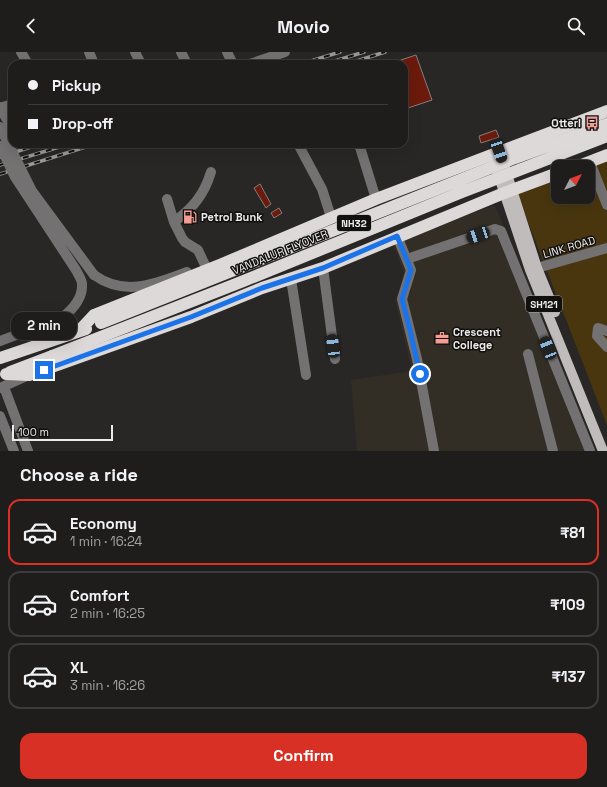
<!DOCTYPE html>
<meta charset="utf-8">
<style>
body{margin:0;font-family:"Space Grotesk",sans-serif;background:#2c2a29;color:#f1f3f6;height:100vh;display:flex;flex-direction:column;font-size:15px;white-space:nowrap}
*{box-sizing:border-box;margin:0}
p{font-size:13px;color:#a1a2a3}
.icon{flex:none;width:22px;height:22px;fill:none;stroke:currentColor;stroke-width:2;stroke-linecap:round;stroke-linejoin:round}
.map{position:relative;height:399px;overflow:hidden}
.details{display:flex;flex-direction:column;background:#1f1d1c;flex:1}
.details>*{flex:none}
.banner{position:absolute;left:8px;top:8px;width:400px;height:88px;border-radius:12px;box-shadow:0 4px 16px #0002,0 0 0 1px #3c3b3b;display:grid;align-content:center;height:88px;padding:0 20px;background:#1f1d1c}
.needle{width:26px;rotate:48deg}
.tools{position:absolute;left:551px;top:108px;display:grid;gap:8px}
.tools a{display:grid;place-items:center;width:44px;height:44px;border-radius:8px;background:#1f1d1c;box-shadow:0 4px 16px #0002,0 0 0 1px #3c3b3b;font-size:20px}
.scale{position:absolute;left:12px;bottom:10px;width:101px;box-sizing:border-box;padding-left:4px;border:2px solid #ebeae8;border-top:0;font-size:11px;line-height:14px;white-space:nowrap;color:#ebeae8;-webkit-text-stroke:3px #11100f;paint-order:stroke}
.end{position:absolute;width:18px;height:18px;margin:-9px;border:5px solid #1a73e8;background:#fff;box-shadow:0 0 0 2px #fff}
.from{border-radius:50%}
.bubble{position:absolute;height:28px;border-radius:12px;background:#1f1d1c;box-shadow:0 4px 16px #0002,0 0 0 1px #3c3b3b;font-size:13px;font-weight:700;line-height:28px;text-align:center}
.car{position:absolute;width:12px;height:24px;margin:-12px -6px;border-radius:5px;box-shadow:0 0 3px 1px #0007;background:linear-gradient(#222 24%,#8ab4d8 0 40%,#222 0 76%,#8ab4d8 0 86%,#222 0)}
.banner b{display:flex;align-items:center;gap:14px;height:38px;font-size:15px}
.banner b+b{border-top:1px solid #3c3b3b}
.banner i{width:10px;height:10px;background:#f1f3f6}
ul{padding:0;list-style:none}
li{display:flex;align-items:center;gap:12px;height:66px;margin:0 8px 6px;padding:0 12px;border:2px solid #3c3b3b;border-radius:12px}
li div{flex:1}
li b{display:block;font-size:15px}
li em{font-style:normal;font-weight:700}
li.active{border-color:#d93025}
li>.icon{width:36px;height:36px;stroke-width:1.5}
h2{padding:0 20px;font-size:18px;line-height:48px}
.action{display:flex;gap:8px;margin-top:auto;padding:8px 20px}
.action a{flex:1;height:46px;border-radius:12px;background:#d93025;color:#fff;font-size:16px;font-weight:700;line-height:46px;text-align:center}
header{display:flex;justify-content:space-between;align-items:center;height:52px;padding:0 20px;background:#1f1d1c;font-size:18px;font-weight:700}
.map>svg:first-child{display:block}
.built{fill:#322d25}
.green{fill:#49360e}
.building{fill:#6b1a0b;stroke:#837e7d}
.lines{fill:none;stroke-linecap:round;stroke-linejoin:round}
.minor{stroke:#737171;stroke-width:10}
.major{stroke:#c0bcbc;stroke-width:10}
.highway{stroke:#ded9d9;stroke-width:12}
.rail-casing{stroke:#9a9997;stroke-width:3.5}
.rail{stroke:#11100f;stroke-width:2;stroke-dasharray:6;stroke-linecap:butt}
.minor-bridge{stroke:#737171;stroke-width:10}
.highway-bridge{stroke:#ded9d9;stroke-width:12}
.route{stroke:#1a73e8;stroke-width:5}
.labels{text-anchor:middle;stroke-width:3;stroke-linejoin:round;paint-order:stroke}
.shield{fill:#11100f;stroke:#aaa9a7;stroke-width:1}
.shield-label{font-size:10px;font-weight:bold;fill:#ebeae8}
.poi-label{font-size:11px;font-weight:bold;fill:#ebeae8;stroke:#11100f;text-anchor:start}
.street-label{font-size:11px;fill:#ebeae8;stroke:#11100f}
</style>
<header><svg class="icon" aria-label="back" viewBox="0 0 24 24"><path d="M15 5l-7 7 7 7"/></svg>Movio<svg class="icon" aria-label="search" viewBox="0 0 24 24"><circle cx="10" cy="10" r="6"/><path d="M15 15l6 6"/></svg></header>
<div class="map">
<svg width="607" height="399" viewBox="0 0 607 399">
<rect width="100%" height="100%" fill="#292725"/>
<path class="built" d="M495 153 593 399H357L351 328 412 319 395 248 412 241 392 190Z"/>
<path class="green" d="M607 106V373L514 134 558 121V145H588V115Z"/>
<path class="building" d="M416 3 432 48 405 57 404 12H389Z
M496 78 499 85 481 91 479 84Z
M260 132 271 152 266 156 254 136Z
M279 156 282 161 274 166 271 161Z"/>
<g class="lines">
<path class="minor" d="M21 0 28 12
M89 0 94 12
M135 0 141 12
M181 0 187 12
M227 0 233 12
M250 12 285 0
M0 55 12 77
M0 56 12 52
M298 92 322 137 331 165
M359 92 376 147
M590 110 607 153
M167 147 174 170 182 186 185 190 198 198 205 213
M174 170C193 156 204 143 211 120
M397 184 411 218 402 247 417 307 434 399
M407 207 495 177 501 179 590 399
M323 216 335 307
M537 216 607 196
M94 223C125 245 155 232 187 220
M291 227 306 323
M607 279 598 276 597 284 607 295
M528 302 553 399
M4 335 28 399
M0 336 29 323
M0 364 14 399"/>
<path class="major" d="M505 116 537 216 555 260
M497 119 530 218 603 399"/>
<path class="highway" d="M576 115 607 103
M79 279 94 263 222 212 376 147 607 59
M0 306 86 277
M10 320 52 304
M6 322 29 323 191 265 262 236 323 216 504 141 558 121"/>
<g class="rail-casing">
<path id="rail" d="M301 12 340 0
M325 12 364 0
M347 12 385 0
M0 105 40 92
M0 113 69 92
M0 122 95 92"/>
</g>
<use href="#rail" class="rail"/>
<path class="minor-bridge" d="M0 75 32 139 94 223
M0 94 15 125 76 218C78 222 82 228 82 232 83 246 73 257 63 265L0 289"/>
<path class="highway-bridge" d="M101 271 515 106 607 72
M52 304 241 230 462 140 607 84"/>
</g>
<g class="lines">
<path class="route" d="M44 318 191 265 262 236 323 216 397 184 411 218 402 247 409 274 420 322"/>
</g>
<defs>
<g id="bus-bare" transform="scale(1.08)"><path d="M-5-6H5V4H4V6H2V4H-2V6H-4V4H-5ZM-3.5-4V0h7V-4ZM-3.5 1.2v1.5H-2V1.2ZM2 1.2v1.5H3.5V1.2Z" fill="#f59c93" stroke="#11100f" stroke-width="2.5" paint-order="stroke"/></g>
<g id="fuel-bare" transform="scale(1.08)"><path d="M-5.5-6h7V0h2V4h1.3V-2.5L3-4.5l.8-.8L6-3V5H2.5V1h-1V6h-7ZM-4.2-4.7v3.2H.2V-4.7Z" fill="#f59c93" stroke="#11100f" stroke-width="2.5" paint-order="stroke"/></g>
<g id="office-bare" transform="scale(1.08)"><path d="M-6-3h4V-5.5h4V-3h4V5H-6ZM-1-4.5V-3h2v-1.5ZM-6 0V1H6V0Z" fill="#f59c93" stroke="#11100f" stroke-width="2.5" paint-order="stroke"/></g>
</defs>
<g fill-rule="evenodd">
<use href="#bus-bare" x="592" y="71"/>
<use href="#fuel-bare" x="190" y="165"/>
<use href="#office-bare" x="442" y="286"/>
</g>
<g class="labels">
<g class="shield">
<rect x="337" y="163" width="34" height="16" rx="3"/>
<rect x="526" y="244" width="36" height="16" rx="3"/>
</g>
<g class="shield-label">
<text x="354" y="175">NH32</text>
<text x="544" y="256">SH121</text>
</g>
<g class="poi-label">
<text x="581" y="75" text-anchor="end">Otteri</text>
<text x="201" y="169">Petrol Bunk</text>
<text x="453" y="284">Crescent<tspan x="453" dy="13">College</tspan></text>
</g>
<g class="street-label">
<text transform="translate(569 195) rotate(-16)" y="4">LINK ROAD</text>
<text transform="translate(280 200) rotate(-22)" y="4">VANDALUR FLYOVER</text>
</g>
</g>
</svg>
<div class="tools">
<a><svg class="needle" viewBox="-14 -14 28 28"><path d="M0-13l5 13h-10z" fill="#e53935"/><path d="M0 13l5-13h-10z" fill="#a1a2a3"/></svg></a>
</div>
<div class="scale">100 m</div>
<i class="end from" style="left:420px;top:322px"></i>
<i class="end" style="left:44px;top:318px"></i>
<div class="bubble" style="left:11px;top:260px;width:66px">2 min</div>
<i class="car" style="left:499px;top:99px;rotate:161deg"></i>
<i class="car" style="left:478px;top:183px;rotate:251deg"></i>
<i class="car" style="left:333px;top:294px;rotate:353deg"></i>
<i class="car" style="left:548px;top:296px;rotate:338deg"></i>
<div class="banner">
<b><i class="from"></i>Pickup</b>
<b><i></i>Drop-off</b>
</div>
</div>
<section class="details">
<h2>Choose a ride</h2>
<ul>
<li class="active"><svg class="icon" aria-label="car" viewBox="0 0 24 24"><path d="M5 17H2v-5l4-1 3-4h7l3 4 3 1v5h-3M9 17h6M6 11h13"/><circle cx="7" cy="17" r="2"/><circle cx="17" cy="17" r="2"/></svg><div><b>Economy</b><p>1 min · 16:24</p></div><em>₹81</em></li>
<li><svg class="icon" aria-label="car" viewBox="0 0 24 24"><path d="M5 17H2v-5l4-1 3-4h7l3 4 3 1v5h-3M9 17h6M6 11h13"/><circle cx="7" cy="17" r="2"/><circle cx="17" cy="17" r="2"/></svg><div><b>Comfort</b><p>2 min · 16:25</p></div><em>₹109</em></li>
<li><svg class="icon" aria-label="car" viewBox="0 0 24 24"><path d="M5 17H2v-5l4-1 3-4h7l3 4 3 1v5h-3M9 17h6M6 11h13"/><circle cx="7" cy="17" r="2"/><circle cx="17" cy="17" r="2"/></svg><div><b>XL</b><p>3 min · 16:26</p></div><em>₹137</em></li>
</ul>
<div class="action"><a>Confirm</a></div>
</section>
